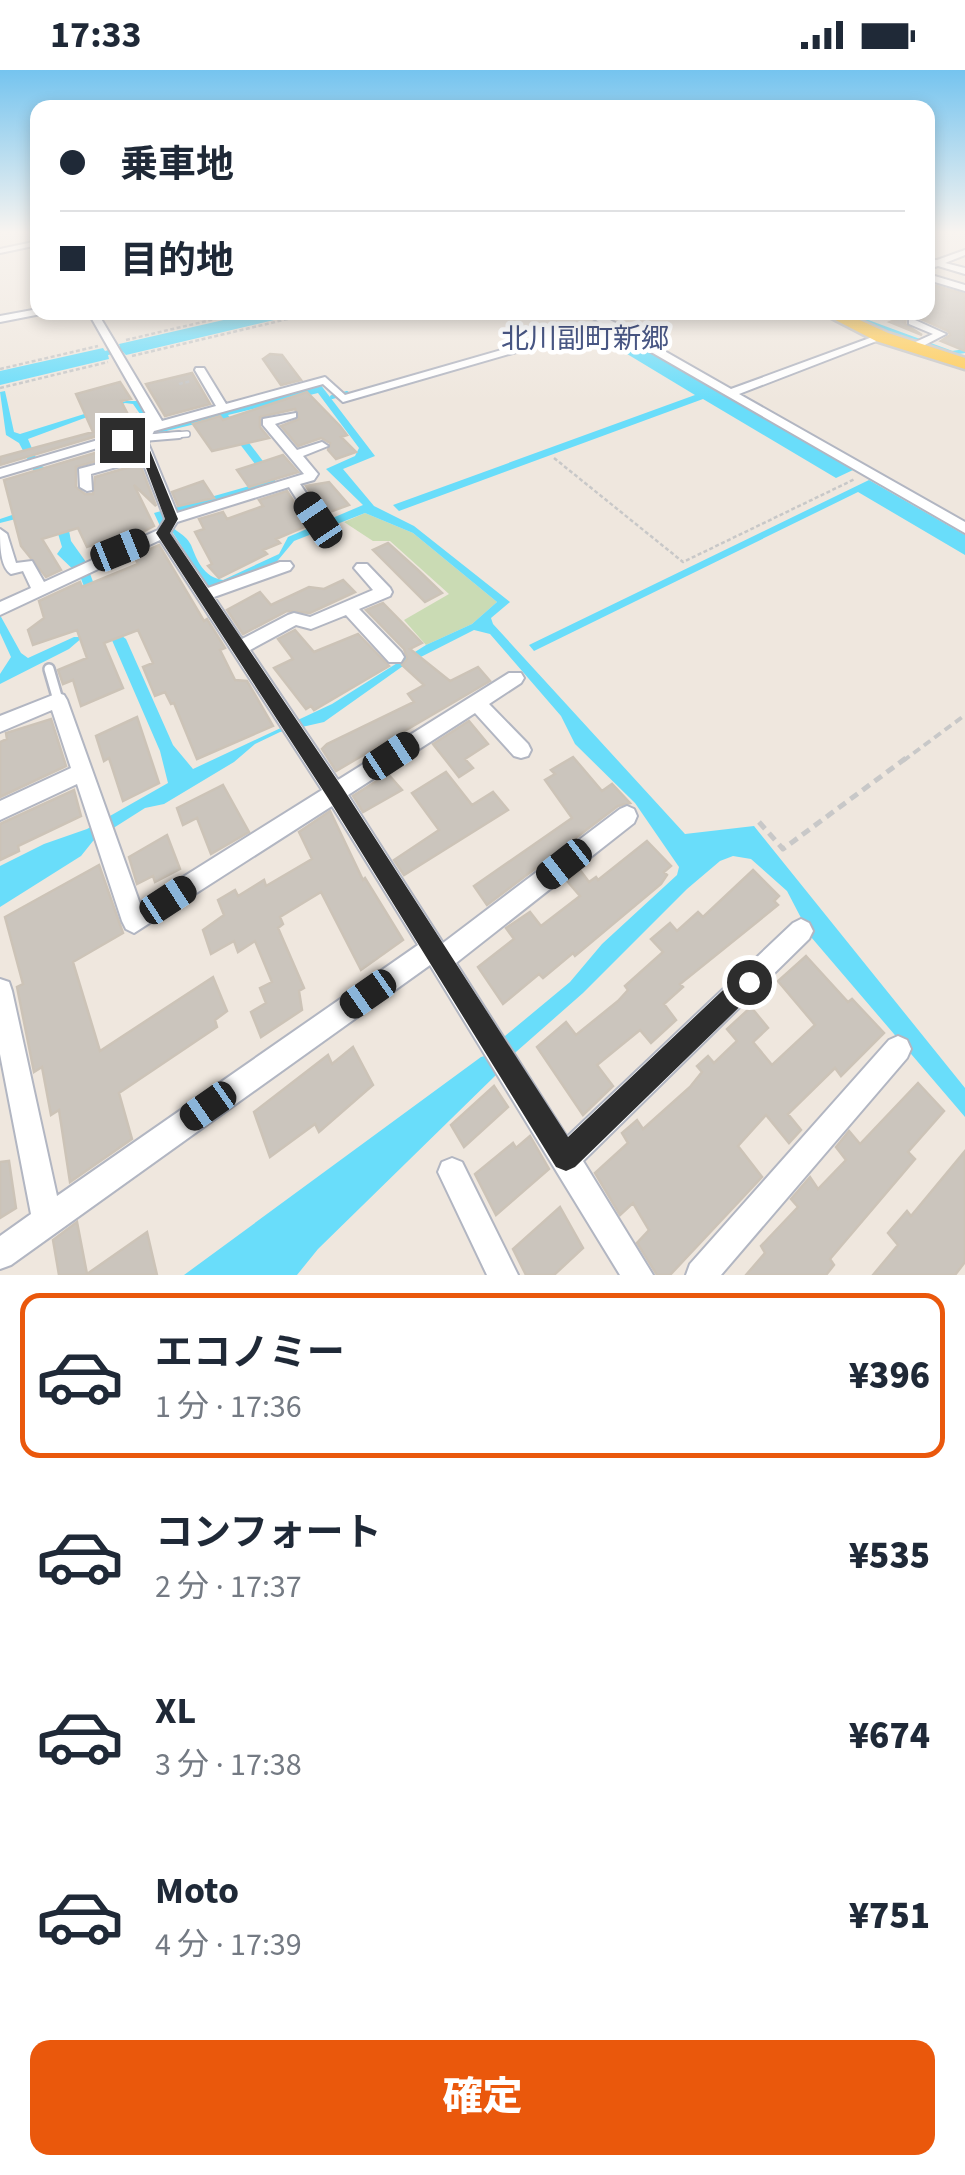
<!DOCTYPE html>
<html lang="ja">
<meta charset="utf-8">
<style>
body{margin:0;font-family:"Source Sans 3","Noto Sans JP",sans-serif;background:#f6f6f7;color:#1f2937;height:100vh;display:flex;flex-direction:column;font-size:38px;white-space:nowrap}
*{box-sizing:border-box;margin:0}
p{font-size:32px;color:#747a83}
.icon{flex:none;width:55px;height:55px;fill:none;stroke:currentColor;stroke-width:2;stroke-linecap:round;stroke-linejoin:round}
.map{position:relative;height:1205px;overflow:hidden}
.side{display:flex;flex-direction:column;background:#fff;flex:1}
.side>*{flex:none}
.top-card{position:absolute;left:30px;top:30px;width:905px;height:220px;border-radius:20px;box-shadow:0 5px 15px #0003;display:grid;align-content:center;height:220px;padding:0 30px;background:#fff}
.end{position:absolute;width:45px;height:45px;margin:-22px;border:12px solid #2d2d2d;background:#fff;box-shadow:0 0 0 5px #fff}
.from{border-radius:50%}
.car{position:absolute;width:30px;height:60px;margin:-30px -15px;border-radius:12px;box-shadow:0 0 8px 2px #0007;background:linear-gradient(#222 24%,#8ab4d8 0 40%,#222 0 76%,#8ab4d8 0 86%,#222 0)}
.top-card b{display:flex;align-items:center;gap:35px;height:95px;font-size:38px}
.top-card b+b{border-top:2px solid #e0e1e3}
.top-card i{width:25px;height:25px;background:#1f2937}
ul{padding:18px 0 0;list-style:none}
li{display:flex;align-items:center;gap:30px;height:165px;margin:0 20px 15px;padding:0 10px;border:5px solid transparent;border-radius:20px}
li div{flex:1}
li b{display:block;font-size:38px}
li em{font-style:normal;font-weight:800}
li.on{border-color:#ea580c}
li>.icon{width:90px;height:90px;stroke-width:1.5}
.primary-button{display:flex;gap:20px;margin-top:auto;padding:20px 30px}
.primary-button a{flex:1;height:115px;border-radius:20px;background:#ea580c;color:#fff;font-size:40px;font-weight:800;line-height:115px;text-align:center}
.status{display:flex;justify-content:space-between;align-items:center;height:70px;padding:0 50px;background:#fff;direction:ltr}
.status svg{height:28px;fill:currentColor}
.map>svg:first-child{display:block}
.cemetery{fill:#cadbb4}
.water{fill:#69ddfa;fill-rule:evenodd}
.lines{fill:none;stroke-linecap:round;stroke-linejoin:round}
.stream-far1{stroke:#69ddfa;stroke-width:2.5}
.stream{stroke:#69ddfa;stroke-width:4}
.building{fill:#cbc5bd;stroke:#ccc3b7;stroke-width:2.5}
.lane-far2-casing{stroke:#b2b6c2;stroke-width:8}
.lane-far1-casing{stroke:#b2b6c2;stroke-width:10}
.lane-casing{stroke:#b2b6c2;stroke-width:14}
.street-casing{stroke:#b2b6c2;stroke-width:4}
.primary-casing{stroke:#c8c8c8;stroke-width:5}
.path-far2{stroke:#c8c8c8;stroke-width:2.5;stroke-dasharray:4 2.5;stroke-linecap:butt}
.path-far1{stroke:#c8c8c8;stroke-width:4;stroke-dasharray:8 5;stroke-linecap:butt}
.path{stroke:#c8c8c8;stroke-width:5;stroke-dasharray:9 6;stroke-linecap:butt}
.lane-far2{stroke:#fff;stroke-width:5}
.lane-far1{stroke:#fff;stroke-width:6}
.lane{stroke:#fff;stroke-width:9}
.street{fill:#fff;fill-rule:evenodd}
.primary{fill:#fecb55;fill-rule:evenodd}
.route{fill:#2d2d2d}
.labels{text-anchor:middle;stroke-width:9;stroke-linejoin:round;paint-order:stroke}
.far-quarter-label{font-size:28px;fill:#485683;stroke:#fff}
</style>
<div class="status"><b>17:33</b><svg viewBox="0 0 49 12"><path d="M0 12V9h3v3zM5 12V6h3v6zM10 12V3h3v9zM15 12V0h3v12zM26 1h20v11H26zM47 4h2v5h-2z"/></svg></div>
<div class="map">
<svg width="965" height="1205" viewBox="0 0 965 1205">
<rect width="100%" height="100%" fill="#efe7de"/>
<path class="cemetery" d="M365 443 413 463 497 532 472 554 426 575 404 550 449 524 390 471H373L344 452Z"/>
<path class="water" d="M254 243H304L126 285 123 282 108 285 109 289 0 315V301L103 278 105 281 120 277 119 274Z
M605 256 853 400 836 408 703 329 399 441 393 435 695 325 589 261Z
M320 314 375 386 343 399 374 436 414 456 510 532 491 548 493 554 685 764 754 756 965 1018V1047L811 867 787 821 751 789 733 786 720 791 687 819 583 923 500 996 496 1005 318 1179 297 1205H184L481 987 492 984 505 966 570 912 602 874 677 805 679 797 635 733 575 674 561 646 490 564 474 560 403 596 324 652 280 662 255 674 234 692 164 734 145 738 93 771 81 786 0 837V796L44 774 87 759 168 713 160 681 111 568 100 558 80 506 57 484 62 477 51 440 0 453V449L18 443 37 407 19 373 6 365 0 322 5 321 14 362 20 364 126 331H138L157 360ZM318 323 359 378 355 386 326 399 363 435 288 467 279 484 223 510C203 507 197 490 191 475 185 462 167 459 164 445L275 414V407L228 345ZM125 333 133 334 154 364 220 348 265 407 253 415 154 443 160 456 173 463 207 516 228 513 274 495 294 471 365 443 413 463 497 532 472 554 426 575 332 634 193 699 173 675 126 569 110 557 89 501 80 497 86 492 71 471 66 445 50 426 44 397 39 395 28 369Z
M869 410 965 465V485L858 422 534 581 529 575Z
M0 545 21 583 28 588 74 567H83L69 579 0 614V604L11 587 0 563Z"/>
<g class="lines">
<path class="stream-far1" d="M859 249 872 254"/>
<path class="stream" d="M865 251 952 283 965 281
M332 327 347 323"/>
</g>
<path class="building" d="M933 215 965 224V281L941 271 950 265 948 261 917 247H906L905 254 922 265 890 252 915 242H928V218Z
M270 284 282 285 301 310 281 315 263 289Z
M192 303 210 334 165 346 146 314Z
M120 312 131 329 121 331 136 360 97 366 0 395V387L93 362 76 324Z
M307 322 340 356 347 365 341 367 356 382 336 389 328 380 330 373 321 368 298 376 281 356 299 349 295 339 260 347V357L269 368 212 381 193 354 220 346 223 350Z
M133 375 135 380 76 397V417L85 424H93L95 407 140 394 156 436 134 415 154 456 127 470 124 464 87 477 78 458 42 469 61 500 46 507 21 476 4 410 105 380Z
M283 385 298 402 249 417 237 400Z
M203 411 214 428 178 436 172 422Z
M329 412 349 435 324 444 306 416Z
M287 421 309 455 276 469 280 473 263 480 267 484 219 508 208 496 212 494 195 462 204 459 199 449 223 442 227 449 263 436 259 430Z
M388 473 418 500 442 523 425 532 373 480Z
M159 475 204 551 207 549 225 578 220 580 235 610 247 611 273 656 197 689 174 633 171 634 165 622 155 626 143 597 153 593 138 560 104 573 123 618 81 636 73 610 63 614 58 600 87 588 77 560 33 575 28 560 44 548 39 531 80 512 82 517 138 494 134 486Z
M343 510 355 522 310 543 287 541 243 564 227 540 260 522 271 535 309 517 324 519Z
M383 533 422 573 410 579 450 611 478 597 490 611 336 701 322 679 327 674 414 632 408 624 424 615 402 595 407 589 404 579 366 540Z
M295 560 314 582 358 564 389 596 314 640 311 636 306 639 274 598 293 589 278 569Z
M137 647 159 713 123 731 109 688 104 691 96 666Z
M51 649 66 696 0 727V672L7 669 6 663Z
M469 651 488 674 465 689 473 698 459 707 433 674Z
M573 687 602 721 612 714 630 733 618 736 487 835 474 816 572 748 545 710 555 704 551 700Z
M446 702 472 735 493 722 508 740 404 805 394 790 439 760 412 723Z
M388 704 402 720 363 742 353 726Z
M223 715 249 762 211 784 197 748 183 755 177 738Z
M74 720 81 746 18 776 19 781 0 790V754Z
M330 741 363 810 365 808 403 870 361 900 321 822 280 847 283 854 278 858 304 918 299 921 302 940 261 967 251 942 266 933 260 918 272 912 255 871 238 882 234 871 211 884 203 860 224 845 218 830 235 820 238 826 264 810 266 816 312 789 299 762Z
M167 765 180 799 155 812 153 806 137 814 129 787Z
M647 771 671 796 664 802 667 805 661 814 575 886 573 883 543 908 539 904 503 934 478 897 514 869 506 858 530 842 541 856 580 826 567 811 580 800 589 812 596 807 598 810Z
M99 795 123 863 73 892 100 981 213 907 227 941 215 950 217 957 119 1023 132 1069 70 1112 59 1040 51 1045 42 997 34 1002 17 917 23 914 5 847Z
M753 800 779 826 774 831 778 835 680 914 683 917 664 934 676 950 651 973 640 960 597 995 613 1016 583 1045 537 977 566 952 576 965 618 931 628 920 625 916 663 882 651 869 670 853 677 861 698 842 703 847Z
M806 886 848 932 852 929 884 963 841 1006 835 998 788 1044 801 1060 789 1073 766 1045 738 1076 762 1107 670 1205H657L637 1173 649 1160 633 1133 620 1145 595 1103 628 1073 622 1063 637 1050 643 1059 690 1017 702 1002 697 996 708 986 714 993 737 971 727 959 751 937 768 958 753 972 772 995 815 955 778 911Z
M353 977 373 1015 319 1062 315 1054 270 1087 254 1042 328 985 332 994Z
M918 1013 944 1041 908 1082 915 1089 830 1189 834 1195 826 1205H746L765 1183 761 1176 798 1137 791 1129 810 1107 818 1119 846 1090 836 1077 849 1061 860 1074Z
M494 1016 508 1037 464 1077 451 1055Z
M530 1066 549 1099 496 1145 475 1104 513 1073 516 1078Z
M965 1081V1192L955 1205H873L898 1175 888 1163 907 1141 911 1146Z
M9 1091 16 1138 0 1148V1092Z
M560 1137 583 1178 554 1205H526L513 1179Z
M77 1152 87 1204 147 1162 157 1205H59L53 1170Z"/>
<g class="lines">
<g class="lane-far2-casing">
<path id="lane-far2" d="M136 347 140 355 151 358
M151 367 187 364"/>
</g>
<g class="lane-far1-casing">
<path id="lane-far1" d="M143 368 179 365"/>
</g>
<g class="lane-casing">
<path id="lane" d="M49 599 58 630"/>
</g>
<g class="street-casing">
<path id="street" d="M38 171V175L0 183V179Z
M965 180V185L945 193 965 198V204L938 196 928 199 930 190H937Z
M928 204 965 215V221L928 210Z
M38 239 41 244 0 252V246Z
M88 242H97L162 351 216 336 195 300 196 298H204L226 334 325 307 345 325 599 252 584 242H596L731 319 878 265 887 267 739 324 965 452V463L606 256 343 332 323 314 154 361 148 373 177 443 304 404 263 355V349L296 343V347L275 354 297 380 322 372 328 376 303 386 318 404 314 410 300 414 324 450 322 453H312L289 417 177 452 170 463 208 518 280 492H290L293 496 290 500 214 527 242 569 288 545 294 543 310 547 373 520 354 498 357 494H367L390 518 392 522 390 526 359 539 401 582 404 587 401 592H389L346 545 311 559 296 555 250 580 338 710 509 603H521L524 608 521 613 489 634 528 674 531 680 528 686 521 688 514 686 475 643 348 725 443 873 620 739 627 736 634 739 637 746 634 753 456 893 567 1067 793 853 801 849 809 853 813 861 809 869 583 1091 653 1205H620L430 895 11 1195 0 1199V1166L31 1144 0 984V909L9 912 12 921 57 1126 418 875 332 736 134 863 126 859 122 851 77 714 0 750V731L71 698 52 640 0 662V646L58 623 64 625 67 630 140 834 322 720 160 470 0 545V532L31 518 23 501 11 504C0 497 0 474 0 459L7 464 16 493 32 491 44 512 158 460 165 449 142 390 91 404 92 420 87 421 80 417 79 399 140 383 136 371 104 376 0 407V399L98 370 139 363 150 351Z
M909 250H915L946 264 917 279H909V275L933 264 909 254Z
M898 966 907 970 911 979 907 988 721 1205H686L690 1194 889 970Z
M452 1088 462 1092 518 1205H487L438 1102 442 1092Z"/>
</g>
<g class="primary-casing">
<path id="primary" d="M820 242H842L888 263 965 288V299L876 271Z"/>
</g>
<path class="path-far2" d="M126 270 245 242
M132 286 317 242
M0 299 98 276
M179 314 191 311
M0 318 108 292
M554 388 683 492 855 409"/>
<path class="path-far1" d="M903 691 965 645"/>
<path class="path" d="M759 752 783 779 906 688"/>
<use href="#lane-far2" class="lane-far2"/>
<use href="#lane-far1" class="lane-far1"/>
<use href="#lane" class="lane"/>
<use href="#street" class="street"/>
<use href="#primary" class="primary"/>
</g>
<linearGradient id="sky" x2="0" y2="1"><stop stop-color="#75c4ef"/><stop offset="0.49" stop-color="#f8f4f0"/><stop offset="1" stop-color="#f8f4f0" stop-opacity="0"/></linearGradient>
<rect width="965" height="331" fill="url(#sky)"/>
<path class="route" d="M143 363 149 366 147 373 178 449 170 463 342 717 568 1067 741 903 749 900 757 903 760 912 757 920 575 1097 566 1101 556 1097 328 728 156 463 165 449 136 371 122 373 117 370Z"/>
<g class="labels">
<g class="far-quarter-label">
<text x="585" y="278">北川副町新郷</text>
</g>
</g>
</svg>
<i class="end from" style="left:749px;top:912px"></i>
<i class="end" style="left:122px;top:370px"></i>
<i class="car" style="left:318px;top:450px;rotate:326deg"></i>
<i class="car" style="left:120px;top:480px;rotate:68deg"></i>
<i class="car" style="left:391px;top:686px;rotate:57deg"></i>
<i class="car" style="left:564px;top:794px;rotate:232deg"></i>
<i class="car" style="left:168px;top:830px;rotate:57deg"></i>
<i class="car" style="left:368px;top:924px;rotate:235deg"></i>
<i class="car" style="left:208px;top:1036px;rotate:235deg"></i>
<div class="top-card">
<b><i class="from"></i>乗車地</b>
<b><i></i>目的地</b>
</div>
</div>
<section class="side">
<ul>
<li class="on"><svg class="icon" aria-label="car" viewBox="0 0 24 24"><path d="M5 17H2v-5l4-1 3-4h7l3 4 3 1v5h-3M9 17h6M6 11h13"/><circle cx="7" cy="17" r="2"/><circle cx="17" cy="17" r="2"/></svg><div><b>エコノミー</b><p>1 分 · 17:36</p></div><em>¥396</em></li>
<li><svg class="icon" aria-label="car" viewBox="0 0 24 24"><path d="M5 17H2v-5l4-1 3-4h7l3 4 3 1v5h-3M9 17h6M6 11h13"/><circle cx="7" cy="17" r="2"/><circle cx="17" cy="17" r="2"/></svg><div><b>コンフォート</b><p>2 分 · 17:37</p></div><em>¥535</em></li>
<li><svg class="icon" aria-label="car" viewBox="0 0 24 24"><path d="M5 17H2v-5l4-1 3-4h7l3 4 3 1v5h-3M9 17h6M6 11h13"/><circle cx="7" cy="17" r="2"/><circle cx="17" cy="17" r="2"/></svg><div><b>XL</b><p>3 分 · 17:38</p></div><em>¥674</em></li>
<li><svg class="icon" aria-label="car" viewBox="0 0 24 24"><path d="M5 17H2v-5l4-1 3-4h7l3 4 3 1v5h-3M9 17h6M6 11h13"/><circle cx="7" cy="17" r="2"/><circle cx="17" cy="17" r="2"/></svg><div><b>Moto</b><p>4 分 · 17:39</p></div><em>¥751</em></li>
</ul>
<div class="primary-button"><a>確定</a></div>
</section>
